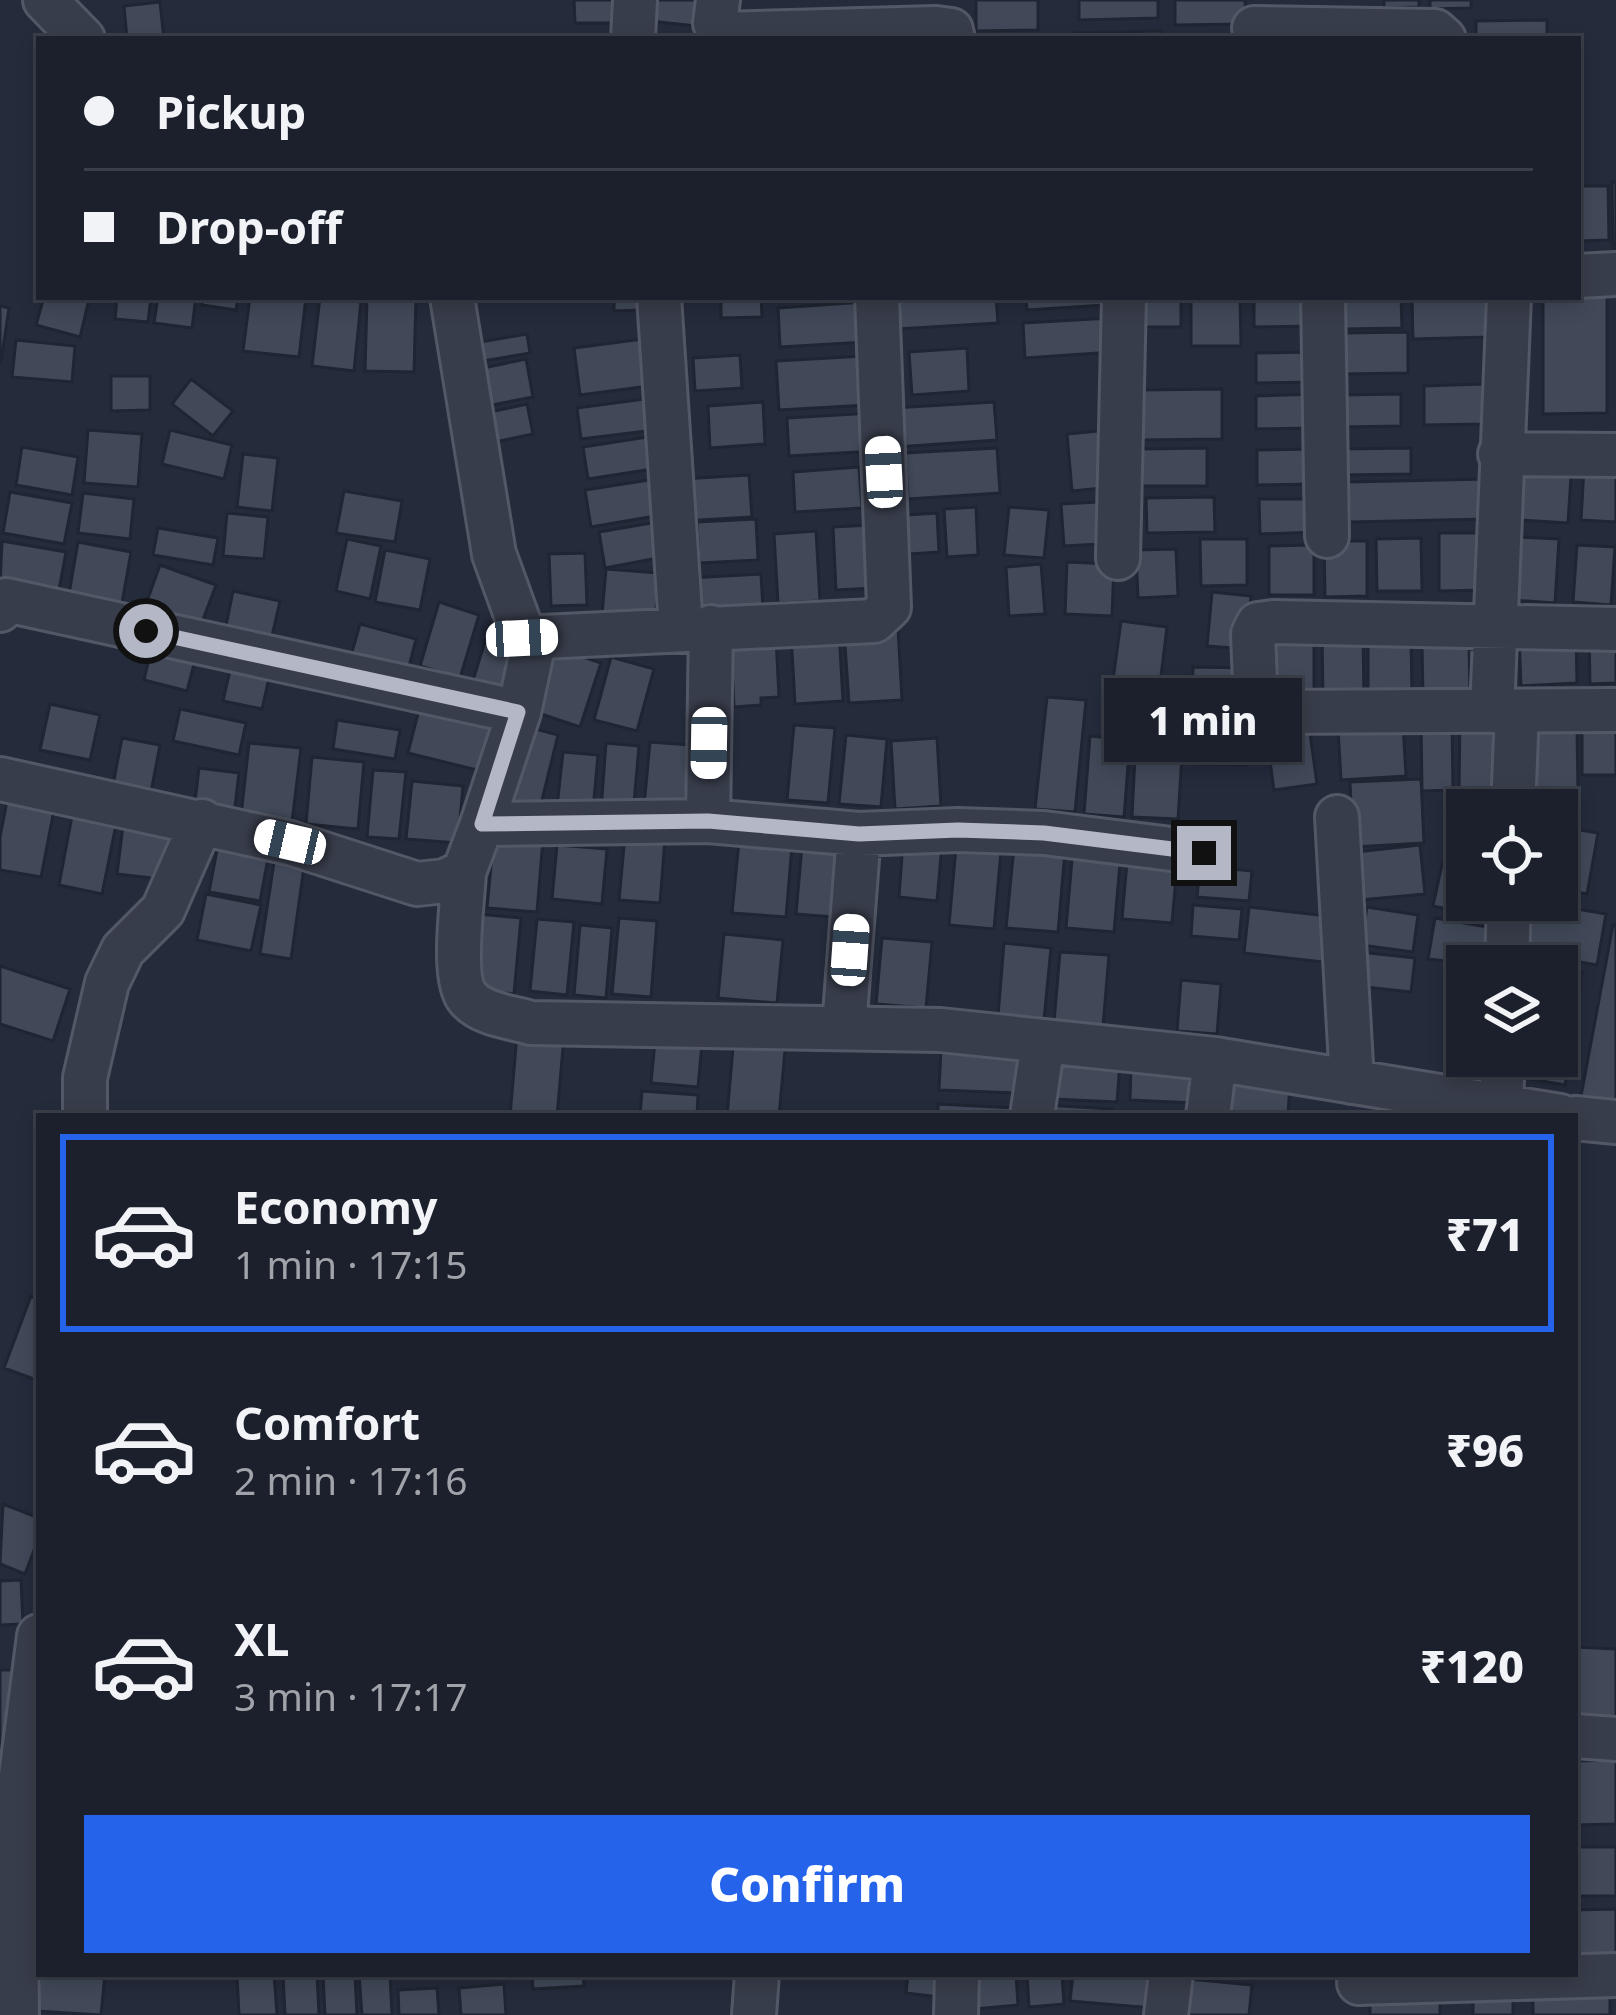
<!DOCTYPE html>
<meta charset="utf-8">
<style>
body{margin:0;font-family:"Noto Sans",sans-serif;background:#282d38;color:#f1f3f6;height:100vh;display:flex;flex-direction:column;font-size:45px;white-space:nowrap}
*{box-sizing:border-box;margin:0}
p{font-size:39px;color:#a0a3a9}
.icon{flex:none;width:66px;height:66px;fill:none;stroke:currentColor;stroke-width:2;stroke-linecap:round;stroke-linejoin:round}
.map{position:relative;flex:1;overflow:hidden}
.side{position:absolute;left:36px;top:1113px;width:1542px;height:864px;display:flex;flex-direction:column;background:#1b202c;border-radius:0px;box-shadow:0 6px 18px #0003,0 0 0 3px #393e48}
.side>*{flex:none}
.banner{position:absolute;left:36px;top:36px;width:1545px;height:264px;border-radius:0px;box-shadow:0 6px 18px #0003,0 0 0 3px #393e48;display:grid;align-content:center;height:264px;padding:0 48px;background:#1b202c}
.fabs{position:absolute;left:1446px;top:789px;display:grid;gap:24px}
.fabs a{display:grid;place-items:center;width:132px;height:132px;border-radius:0px;background:#1b202c;box-shadow:0 6px 18px #0003,0 0 0 3px #393e48;font-size:60px}
.end{position:absolute;width:54px;height:54px;margin:-27px;border:15px solid #b4b8c6;background:#111;box-shadow:0 0 0 6px #111}
.from{border-radius:50%}
.bubble{position:absolute;height:84px;border-radius:0px;background:#1b202c;box-shadow:0 6px 18px #0003,0 0 0 3px #393e48;font-size:39px;font-weight:800;line-height:84px;text-align:center}
.car{position:absolute;width:36px;height:72px;margin:-36px -18px;border-radius:15px;box-shadow:0 0 9px 3px #0007;background:linear-gradient(#fff 24%,#345 0 40%,#fff 0 76%,#345 0 86%,#fff 0)}
.banner b{display:flex;align-items:center;gap:42px;height:114px;font-size:45px}
.banner b+b{border-top:3px solid #393e48}
.banner i{width:30px;height:30px;background:#f1f3f6}
ul{padding:21px 0 0;list-style:none}
li{display:flex;align-items:center;gap:36px;height:198px;margin:0 24px 18px;padding:0 24px;border:6px solid transparent;border-radius:0px}
li div{flex:1}
li b{display:block;font-size:45px}
li em{font-style:normal;font-weight:800}
li.on{border-color:#2563eb}
li>.icon{width:108px;height:108px;stroke-width:1.5}
.cta{display:flex;gap:24px;margin-top:auto;padding:24px 48px}
.cta a{flex:1;height:138px;border-radius:0px;background:#2563eb;color:#fff;font-size:48px;font-weight:800;line-height:138px;text-align:center}
.map>svg:first-child{display:block}
.building{fill:#414959;stroke:#1f2532;stroke-width:3}
.lines{fill:none;stroke-linecap:round;stroke-linejoin:round}
.minor-casing{stroke:#535866;stroke-width:48}
.minor{stroke:#383d4b;stroke-width:42}
.route{stroke:#b4b8c6;stroke-width:15}
</style>
<div class="map">
<svg width="1616" height="2015" viewBox="0 0 1616 2015">
<rect width="100%" height="100%" fill="#242b3b"/>
<path class="building" d="M574 0H628V23H575Z
M644 0H700L696 26 641 20Z
M976 0H1038V30L976 31Z
M1079 0H1158V18L1079 20Z
M1175 0H1245L1246 24 1175 25Z
M1384 0H1419V7L1384 8Z
M1430 0H1471V8L1430 9Z
M160 2 164 39H127L124 6Z
M1547 20V39H1476V21Z
M1161 31V39H1074V33Z
M1612 182H1616V248H1613Z
M1578 186H1608L1609 240 1578 241Z
M1578 293H1607V413L1543 414V297H1578Z
M44 297 89 299 80 337 36 325Z
M117 297H151L148 322 115 319Z
M158 297H196L192 328 154 323Z
M203 297H238L236 310 202 305Z
M250 297H306L299 357 243 351Z
M320 297 361 302 354 371 312 366Z
M367 297H416L414 372 365 371Z
M614 297H639L640 310 614 311Z
M721 297H761L762 317 721 318Z
M896 297H996L998 323 897 329Z
M1026 297H1105V305L1027 310Z
M1135 297H1181V327H1136Z
M1191 297H1240L1241 346H1191Z
M1254 297H1317V326L1254 327Z
M1343 297H1401L1402 328 1344 329Z
M1412 297H1488L1489 337 1413 339Z
M864 302 866 342 780 347 778 308Z
M0 306 9 308 1 362H0Z
M1111 318 1113 352 1025 358 1023 323Z
M1408 332V373L1344 374V333Z
M527 334 530 353 483 361 480 342Z
M643 339 649 386 580 395 574 348Z
M16 340 75 346 72 382 12 377Z
M967 348 969 391 912 395 909 352Z
M1318 352V382L1256 383V353Z
M740 355 742 388 695 391 693 358Z
M865 356 868 405 779 410 776 361Z
M526 359 533 397 476 408 469 371Z
M111 376H150V410L111 411Z
M191 379 233 411 213 436 172 404Z
M1483 384 1484 424 1424 425V386Z
M1222 389V439L1141 440 1140 390Z
M1316 394 1317 428 1256 429V396Z
M1401 394V426L1342 427 1341 395Z
M652 398 655 430 581 439 577 408Z
M763 402 765 444 710 448 708 406Z
M994 402 997 440 896 447 893 408Z
M527 404 533 434 486 444 481 414Z
M872 413 874 451 789 456 787 418Z
M88 430 142 434 138 487 84 483Z
M170 430 232 445 224 479 162 464Z
M1108 430 1113 487 1072 491 1067 434Z
M654 436 659 468 588 479 583 447Z
M22 447 78 457 72 495 16 485Z
M997 448 1000 493 908 499 905 453Z
M1207 448V486H1142L1141 449Z
M1411 448V474L1341 475 1340 449Z
M1320 449 1321 484 1257 485V450Z
M243 454 278 458 272 511 237 507Z
M1525 458 1572 461 1568 523 1521 520Z
M859 467 862 508 795 512 793 472Z
M1584 467 1616 469V522L1581 520Z
M749 475 752 517 683 521 681 479Z
M1488 479 1489 519 1349 522 1348 482Z
M649 480 655 516 591 527 585 490Z
M344 491 402 501 395 542 336 533Z
M10 492 72 503 64 544 3 533Z
M83 493 134 499 130 539 78 533Z
M1214 497 1215 532 1147 533 1146 498Z
M1259 499H1319V532L1260 534Z
M1116 501 1118 543 1064 546 1061 504Z
M976 507 978 555 947 557 944 509Z
M1009 507 1049 510 1044 558 1004 555Z
M227 513 268 517 264 559 223 556Z
M937 513 939 552 909 554 907 515Z
M756 519 758 560 699 563 697 522Z
M657 522 663 557 605 568 599 532Z
M871 525 875 588 836 590 833 527Z
M158 528 218 538 213 565 153 555Z
M816 531 820 601 778 603 774 534Z
M1439 533H1483L1484 590 1439 591Z
M1517 537 1559 539 1555 603 1512 600Z
M1421 538 1422 591H1377L1376 539Z
M347 539 381 546 370 599 336 591Z
M1200 539H1247V585L1201 586Z
M2 541 66 552 58 595 0 586Z
M1324 541H1367V596L1325 597Z
M78 542 131 552 122 603 69 594Z
M1314 545V595H1269V546Z
M1577 545 1615 547 1611 605 1573 602Z
M1176 549 1178 596 1138 598 1136 550Z
M385 550 430 559 420 610 375 602Z
M585 553 587 605 551 606 549 554Z
M1067 562 1114 564 1112 616 1065 614Z
M1041 564 1045 614 1009 616 1006 567Z
M160 565 216 585 201 625 146 604Z
M606 569 659 573 655 619 602 615Z
M761 574 763 609 691 614 689 578Z
M233 591 280 601 272 636 226 626Z
M1212 592 1251 596 1246 649 1207 646Z
M439 602 479 615 460 678 420 666Z
M1121 621 1167 627 1158 701 1111 695Z
M360 624 416 639 407 674 350 659Z
M898 628 902 700 849 703 844 632Z
M839 631 843 701 795 704 791 634Z
M1265 631H1314V704L1266 705Z
M1589 633H1616V683L1590 684Z
M1576 634 1577 683 1521 686 1519 635Z
M487 635 526 646 510 702 470 690Z
M1322 635H1363L1364 698 1323 699Z
M1411 636 1412 699 1368 700V637Z
M776 637 779 697 761 698V705L734 707 731 647Z
M153 642 197 653 187 691 144 680Z
M1469 645 1470 697 1423 698 1422 646Z
M551 646 601 663 580 727 529 710Z
M611 657 654 669 637 731 594 720Z
M231 666 270 674 262 709 223 701Z
M1193 667 1250 668 1249 708 1192 706Z
M1047 697 1086 700 1075 812 1035 809Z
M421 702 494 720 481 771 408 753Z
M50 704 100 715 90 760 40 750Z
M180 709 246 723 239 755 173 741Z
M1460 718H1506L1504 792 1459 791Z
M337 720 400 730 395 759 333 749Z
M1421 721H1452L1453 790 1422 791Z
M1194 722 1247 723 1246 765 1192 764Z
M1616 723V775H1582V724Z
M1403 724 1406 776 1341 780 1338 728Z
M794 725 835 728 828 803 787 800Z
M1577 727 1578 790 1529 791 1528 728Z
M532 728 558 735 538 816 511 810Z
M1310 733 1317 784 1274 790 1267 740Z
M846 735 887 739 881 807 839 804Z
M1090 736 1130 740 1124 817 1084 814Z
M1136 736 1183 738 1178 819 1132 817Z
M122 738 160 745 151 792 113 785Z
M937 738 941 806 895 809 891 741Z
M650 742 691 745 685 809 644 806Z
M249 743 301 748 292 822 241 816Z
M606 743 639 746 633 814 601 811Z
M563 752 598 755 593 810 557 807Z
M312 757 364 762 358 829 306 824Z
M199 768 239 773 234 815 194 810Z
M373 770 406 772 399 839 367 837Z
M1421 779 1424 843 1353 847 1350 782Z
M412 781 463 786 458 843 406 839Z
M7 801 54 810 41 877 0 870V837Z
M1448 803H1500V810H1467V845H1447Z
M72 816 116 825 102 894 59 885Z
M123 825 175 830 169 880 117 874Z
M1557 826 1598 833 1587 894 1557 888Z
M494 834 543 839 537 912 487 908Z
M625 835 665 838 660 903 619 900Z
M739 841 792 845 786 917 732 913Z
M903 842 942 845 937 901 899 897Z
M218 845 269 853 260 901 209 892Z
M557 845 607 849 602 904 552 899Z
M802 845 853 849 847 918 796 914Z
M1420 845 1425 894 1360 900 1356 852Z
M956 847 1001 851 994 929 949 925Z
M1014 847 1065 851 1058 932 1006 928Z
M1073 848 1121 852 1114 932 1066 928Z
M275 856 305 860 291 959 260 954Z
M1443 860 1467 865V900H1501L1496 919 1433 906Z
M1127 862 1177 866 1172 923 1122 919Z
M1200 866 1252 871 1249 901 1197 897Z
M206 894 261 905 251 951 197 940Z
M1532 901 1606 914 1597 965 1523 952Z
M1193 905 1242 909 1239 940 1191 936Z
M1249 907 1337 917 1332 963 1244 953Z
M1367 907 1418 915 1413 952 1361 945Z
M478 914 521 918 514 994 471 990Z
M619 918 657 921 651 997 612 994Z
M1435 918 1499 929 1493 966 1428 959Z
M537 919 574 922 567 995 530 991Z
M580 925 612 928 606 998 574 995Z
M1613 925H1616V1102L1581 1096Z
M724 934 783 940 777 1003 718 998Z
M882 938 932 942 926 1008 876 1004Z
M1004 943 1051 948 1044 1020 998 1016Z
M1060 952 1109 955 1103 1026 1054 1022Z
M1360 952 1415 958 1411 992 1356 986Z
M0 966 70 989 53 1041 0 1024Z
M1557 970 1582 972 1577 1021 1557 1020Z
M1181 980 1221 984 1217 1034 1177 1031Z
M1557 1031 1574 1034 1565 1085 1519 1077 1523 1056H1557Z
M517 1034 564 1037 557 1116H510Z
M734 1036 786 1040 779 1116H727Z
M655 1041 702 1044 698 1087 651 1083Z
M941 1048 1020 1052 1018 1093 939 1090Z
M1054 1059 1120 1062 1117 1102 1052 1099Z
M1131 1068 1196 1071 1194 1103 1130 1100Z
M1227 1077 1290 1081 1288 1116H1225Z
M642 1091 698 1095 697 1116H640Z
M938 1104 1015 1108 1014 1116H938Z
M1044 1105 1112 1109 1111 1116H1044Z
M31 1296 39 1299V1381L4 1368Z
M3 1504 39 1518V1537L25 1574 0 1564Z
M21 1580 23 1624 0 1625V1581Z
M1575 1647 1616 1649V1728L1575 1726Z
M0 1670H12L11 1746H0Z
M1616 1760V1824L1575 1825V1761Z
M1575 1847H1616V1896H1575Z
M1616 1909V1955L1575 1956V1910Z
M40 1974H105L101 2015 36 2011Z
M274 1974 277 2015H239L237 1975Z
M283 1974H317L319 2015H285Z
M323 1974H355L357 2015H325Z
M359 1974H390L392 2015H362Z
M532 1974H583L584 1986 533 1989Z
M908 1974H950L948 1998 906 1993Z
M973 1974H1016L1018 2005 975 2009Z
M1027 1974H1062L1064 2004 1029 2007Z
M1073 1974H1156L1153 2008 1070 2001Z
M1179 1978 1252 1985 1249 2015H1186Z
M504 1984 506 2015H461L459 1988Z
M437 1988 439 2015H399L398 1990Z
M1513 1991V2015H1473V1992Z
M1610 1991V2015H1533V1992Z
M1440 1996V2015H1370V1997Z"/>
<g class="lines">
<g class="minor-casing">
<path id="minor" d="M45 0 83 39
M718 0 715 23 722 34 936 28 951 30 953 39
M1254 28 1435 31 1444 39
M633 39 635 0
M1578 276 1616 274
M452 297 494 554 531 656 519 712 482 824
M659 297 681 628
M1323 297 1327 536
M1500 454 1616 455
M1118 558 1124 297
M0 610 6 600 519 712
M1616 629 1273 622 1258 624 1253 634 1256 708 1262 712 1616 710
M522 638 874 621 889 607 877 297
M1492 711 1509 297
M0 779 290 843 417 884 445 881 464 872 482 824 708 821 711 627
M1513 810 1517 711
M1337 817 1352 1082
M708 821 859 834 958 830 1044 833 1203 853
M464 872C463 899 451 978 468 998 482 1015 512 1017 531 1023L940 1030 1215 1059 1560 1116
M1507 966 1509 900
M844 1027 859 834
M1501 1104 1503 1056
M85 1116V1078L107 983 123 950 163 910 202 821
M1032 1116 1043 1042
M1208 1116 1215 1059
M1575 1118 1616 1122
M1575 1736 1616 1739
M1359 1983 1616 1975
M17 2015 15 1822 39 1636
M754 2015 757 1974
M956 2015 957 1974
M1166 2015 1171 1974"/>
</g>
<use href="#minor" class="minor"/>
</g>
<g class="lines">
<path class="route" d="M146 631 518 712 482 824 708 821 859 834 958 830 1044 833 1204 853"/>
</g>
</svg>
<div class="fabs">
<a><svg class="icon" aria-label="locate" viewBox="0 0 24 24"><circle cx="12" cy="12" r="6"/><path d="M12 2v4M12 18v4M2 12h4M18 12h4"/></svg></a>
<a><svg class="icon" aria-label="layers" viewBox="0 0 24 24"><path d="M12 4l9 5-9 5-9-5zM3 14l9 5 9-5"/></svg></a>
</div>
<i class="end from" style="left:146px;top:631px"></i>
<i class="end" style="left:1204px;top:853px"></i>
<div class="bubble" style="left:1104px;top:678px;width:198px">1 min</div>
<i class="car" style="left:884px;top:472px;rotate:357deg"></i>
<i class="car" style="left:522px;top:638px;rotate:87deg"></i>
<i class="car" style="left:709px;top:743px;rotate:181deg"></i>
<i class="car" style="left:290px;top:842px;rotate:283deg"></i>
<i class="car" style="left:850px;top:950px;rotate:4deg"></i>
<div class="banner">
<b><i class="from"></i>Pickup</b>
<b><i></i>Drop-off</b>
</div>
<section class="side">
<ul>
<li class="on"><svg class="icon" aria-label="car" viewBox="0 0 24 24"><path d="M5 17H2v-5l4-1 3-4h7l3 4 3 1v5h-3M9 17h6M6 11h13"/><circle cx="7" cy="17" r="2"/><circle cx="17" cy="17" r="2"/></svg><div><b>Economy</b><p>1 min · 17:15</p></div><em>₹71</em></li>
<li><svg class="icon" aria-label="car" viewBox="0 0 24 24"><path d="M5 17H2v-5l4-1 3-4h7l3 4 3 1v5h-3M9 17h6M6 11h13"/><circle cx="7" cy="17" r="2"/><circle cx="17" cy="17" r="2"/></svg><div><b>Comfort</b><p>2 min · 17:16</p></div><em>₹96</em></li>
<li><svg class="icon" aria-label="car" viewBox="0 0 24 24"><path d="M5 17H2v-5l4-1 3-4h7l3 4 3 1v5h-3M9 17h6M6 11h13"/><circle cx="7" cy="17" r="2"/><circle cx="17" cy="17" r="2"/></svg><div><b>XL</b><p>3 min · 17:17</p></div><em>₹120</em></li>
</ul>
<div class="cta"><a>Confirm</a></div>
</section>
</div>
